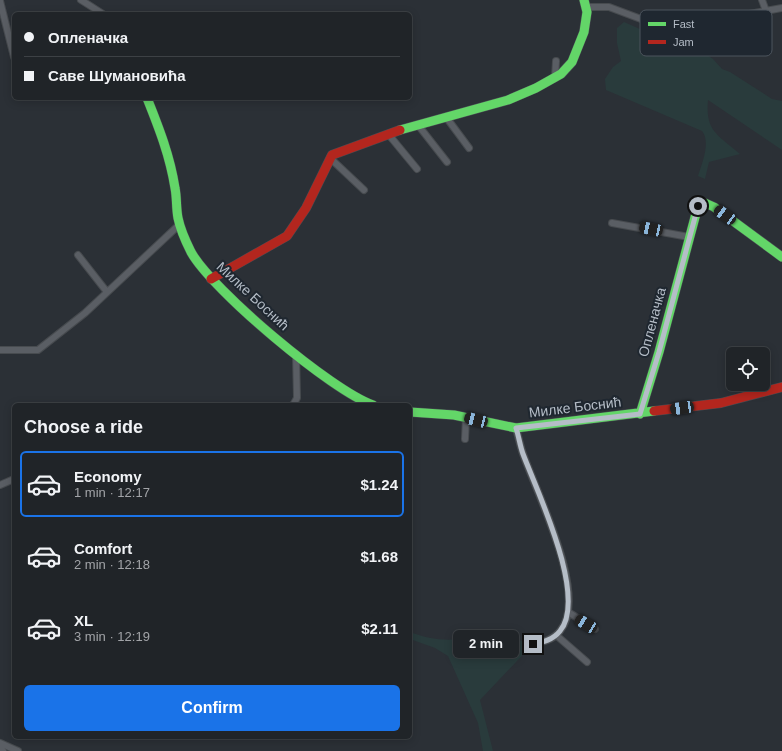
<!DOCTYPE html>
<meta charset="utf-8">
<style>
body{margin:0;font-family:Arial,sans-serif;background:#2d3034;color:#f1f3f6;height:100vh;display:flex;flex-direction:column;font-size:15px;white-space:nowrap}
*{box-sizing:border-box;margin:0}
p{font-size:13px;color:#a2a4a8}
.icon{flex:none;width:22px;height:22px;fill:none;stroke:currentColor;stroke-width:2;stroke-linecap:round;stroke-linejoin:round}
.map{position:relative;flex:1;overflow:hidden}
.sheet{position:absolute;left:12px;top:403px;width:400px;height:336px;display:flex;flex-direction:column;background:#202428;border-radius:6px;box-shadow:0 2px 10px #0003,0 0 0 1px #3d4145}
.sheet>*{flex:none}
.banner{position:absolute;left:12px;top:12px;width:400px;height:88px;border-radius:6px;box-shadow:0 2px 10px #0003,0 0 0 1px #3d4145;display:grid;align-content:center;height:88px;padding:0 12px;background:#202428}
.fabs{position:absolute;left:726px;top:347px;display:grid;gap:8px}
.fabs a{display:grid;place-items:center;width:44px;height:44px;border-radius:6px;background:#202428;box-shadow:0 2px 10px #0003,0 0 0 1px #3d4145;font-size:20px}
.end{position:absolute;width:18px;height:18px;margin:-9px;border:5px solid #b5bdc7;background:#111;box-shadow:0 0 0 2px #111}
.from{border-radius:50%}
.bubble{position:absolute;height:28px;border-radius:6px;background:#202428;box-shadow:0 2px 10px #0003,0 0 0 1px #3d4145;font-size:13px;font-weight:800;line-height:28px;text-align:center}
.car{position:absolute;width:12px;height:24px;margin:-12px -6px;border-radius:5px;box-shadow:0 0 3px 1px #0007;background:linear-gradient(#222 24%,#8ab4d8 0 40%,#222 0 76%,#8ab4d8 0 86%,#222 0)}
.banner b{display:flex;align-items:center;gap:14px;height:38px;font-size:15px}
.banner b+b{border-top:1px solid #3d4145}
.banner i{width:10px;height:10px;background:#f1f3f6}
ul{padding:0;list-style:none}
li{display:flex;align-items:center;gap:12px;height:66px;margin:0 8px 6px;padding:0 4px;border:2px solid transparent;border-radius:6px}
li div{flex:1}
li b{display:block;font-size:15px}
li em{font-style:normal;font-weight:800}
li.selected{border-color:#1a73e8}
li>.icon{width:36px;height:36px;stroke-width:1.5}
h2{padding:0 12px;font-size:18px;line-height:48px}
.primary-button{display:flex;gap:8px;margin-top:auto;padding:8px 12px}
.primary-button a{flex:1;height:46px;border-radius:6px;background:#1a73e8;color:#fff;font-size:16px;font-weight:800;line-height:46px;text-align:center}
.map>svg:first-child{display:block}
.green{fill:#293b3c}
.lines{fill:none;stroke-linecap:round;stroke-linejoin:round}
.street-casing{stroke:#474b4f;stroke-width:8}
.fast-casing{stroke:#494d53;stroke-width:10}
.jam-casing{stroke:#494d53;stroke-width:10}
.street{stroke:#5a5e64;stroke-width:6}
.fast{stroke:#63d668;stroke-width:9}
.jam{stroke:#b3261e;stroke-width:9}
.route{stroke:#b5bdc7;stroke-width:5}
.labels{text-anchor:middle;stroke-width:4;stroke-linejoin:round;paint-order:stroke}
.street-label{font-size:14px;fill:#b5bdc7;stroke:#1f2730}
.key{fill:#1f2730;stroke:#4c545d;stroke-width:1}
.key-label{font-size:11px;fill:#b5bdc7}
</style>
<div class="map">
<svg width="782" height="751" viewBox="0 0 782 751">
<rect width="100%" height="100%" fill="#2b3036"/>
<path class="green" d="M624 22 656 36 697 48 713 59 722 69 730 72 772 99 782 101V150L708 100C705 131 718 135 740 154L709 162 705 179 698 176C702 163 711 142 702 131L606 90 605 79 613 67 621 61 617 43V28Z
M410 632C431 640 449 642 471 637 476 636 482 633 488 632 504 631 518 642 533 644L480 700 493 751H483L478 723 448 656 435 648 410 639Z"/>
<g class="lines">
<g class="street-casing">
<path id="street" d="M81 0 103 14
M762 0 766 11
M0 1 14 57
M588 7H609L657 25 682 26 782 8
M555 78 556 61
M446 117 469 148
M418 125 447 162
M389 135 417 169
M330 158 364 190
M612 223 689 237
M78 255 107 292
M0 350H38L85 313 180 224
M293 405 297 398 296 354
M516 428C518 436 520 444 522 451 535 490 590 596 560 631 553 640 543 642 533 644
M465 439 466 418
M0 485 14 479
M568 612 595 629
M556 635 587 662
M0 743 18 751
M0 749 3 751"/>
</g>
<g class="fast-casing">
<path id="fast" d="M147 98C159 128 170 156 175 188 177 198 176 208 178 218 180 228 186 242 191 252 212 290 332 391 373 405
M400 130 508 100 536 88 561 74 572 62 584 32 587 12 584 0
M410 412 454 415 516 428 654 411
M640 414 659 352 698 206 705 203 714 207 782 257"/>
</g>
<g class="jam-casing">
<path id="jam" d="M211 279 287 236 306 208 332 155 400 130
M654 411 721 403 782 387"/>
</g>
<use href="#street" class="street"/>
<use href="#fast" class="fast"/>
<use href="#jam" class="jam"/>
</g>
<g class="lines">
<path class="route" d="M533 644C543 642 553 640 560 631 588 597 537 491 523 454 520 446 519 437 516 428L640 414 659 352 698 206"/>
</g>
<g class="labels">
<g class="street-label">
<text transform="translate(253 296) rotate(43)" y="5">Милке Боснић</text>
<text transform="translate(652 322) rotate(-75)" y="5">Опленачка</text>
<text transform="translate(575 407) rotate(-7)" y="5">Милке Боснић</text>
</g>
</g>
<rect x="640" y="10" width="132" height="46" rx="6" class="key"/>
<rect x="648" y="22" width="18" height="4" fill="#63d668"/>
<rect x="648" y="40" width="18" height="4" fill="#b3261e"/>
<g class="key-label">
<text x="673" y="28">Fast</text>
<text x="673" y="46">Jam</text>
</g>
</svg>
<div class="fabs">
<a><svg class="icon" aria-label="locate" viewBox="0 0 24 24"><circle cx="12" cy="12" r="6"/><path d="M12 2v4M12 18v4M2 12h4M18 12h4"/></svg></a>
</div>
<i class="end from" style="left:698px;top:206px"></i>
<i class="end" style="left:533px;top:644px"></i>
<div class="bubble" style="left:453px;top:630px;width:66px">2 min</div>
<i class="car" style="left:725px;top:215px;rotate:306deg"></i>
<i class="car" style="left:651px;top:229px;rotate:282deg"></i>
<i class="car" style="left:682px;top:408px;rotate:262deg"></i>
<i class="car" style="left:476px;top:420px;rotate:284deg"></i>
<i class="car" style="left:586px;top:624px;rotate:301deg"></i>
<div class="banner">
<b><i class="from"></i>Опленачка</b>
<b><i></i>Саве Шумановића</b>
</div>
<section class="sheet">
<h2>Choose a ride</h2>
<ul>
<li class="selected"><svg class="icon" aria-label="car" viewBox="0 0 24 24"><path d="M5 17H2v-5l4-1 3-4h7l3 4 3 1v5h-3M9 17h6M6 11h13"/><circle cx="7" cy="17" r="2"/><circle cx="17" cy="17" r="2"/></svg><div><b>Economy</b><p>1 min · 12:17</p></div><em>$1.24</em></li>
<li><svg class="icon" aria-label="car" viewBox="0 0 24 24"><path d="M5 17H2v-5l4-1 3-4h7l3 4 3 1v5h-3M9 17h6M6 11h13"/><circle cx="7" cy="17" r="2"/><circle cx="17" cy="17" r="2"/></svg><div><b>Comfort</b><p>2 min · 12:18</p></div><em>$1.68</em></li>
<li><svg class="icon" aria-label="car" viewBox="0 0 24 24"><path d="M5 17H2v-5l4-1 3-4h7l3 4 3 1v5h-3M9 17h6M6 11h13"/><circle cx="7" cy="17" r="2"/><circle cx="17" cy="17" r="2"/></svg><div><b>XL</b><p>3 min · 12:19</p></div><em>$2.11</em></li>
</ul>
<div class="primary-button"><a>Confirm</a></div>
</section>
</div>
